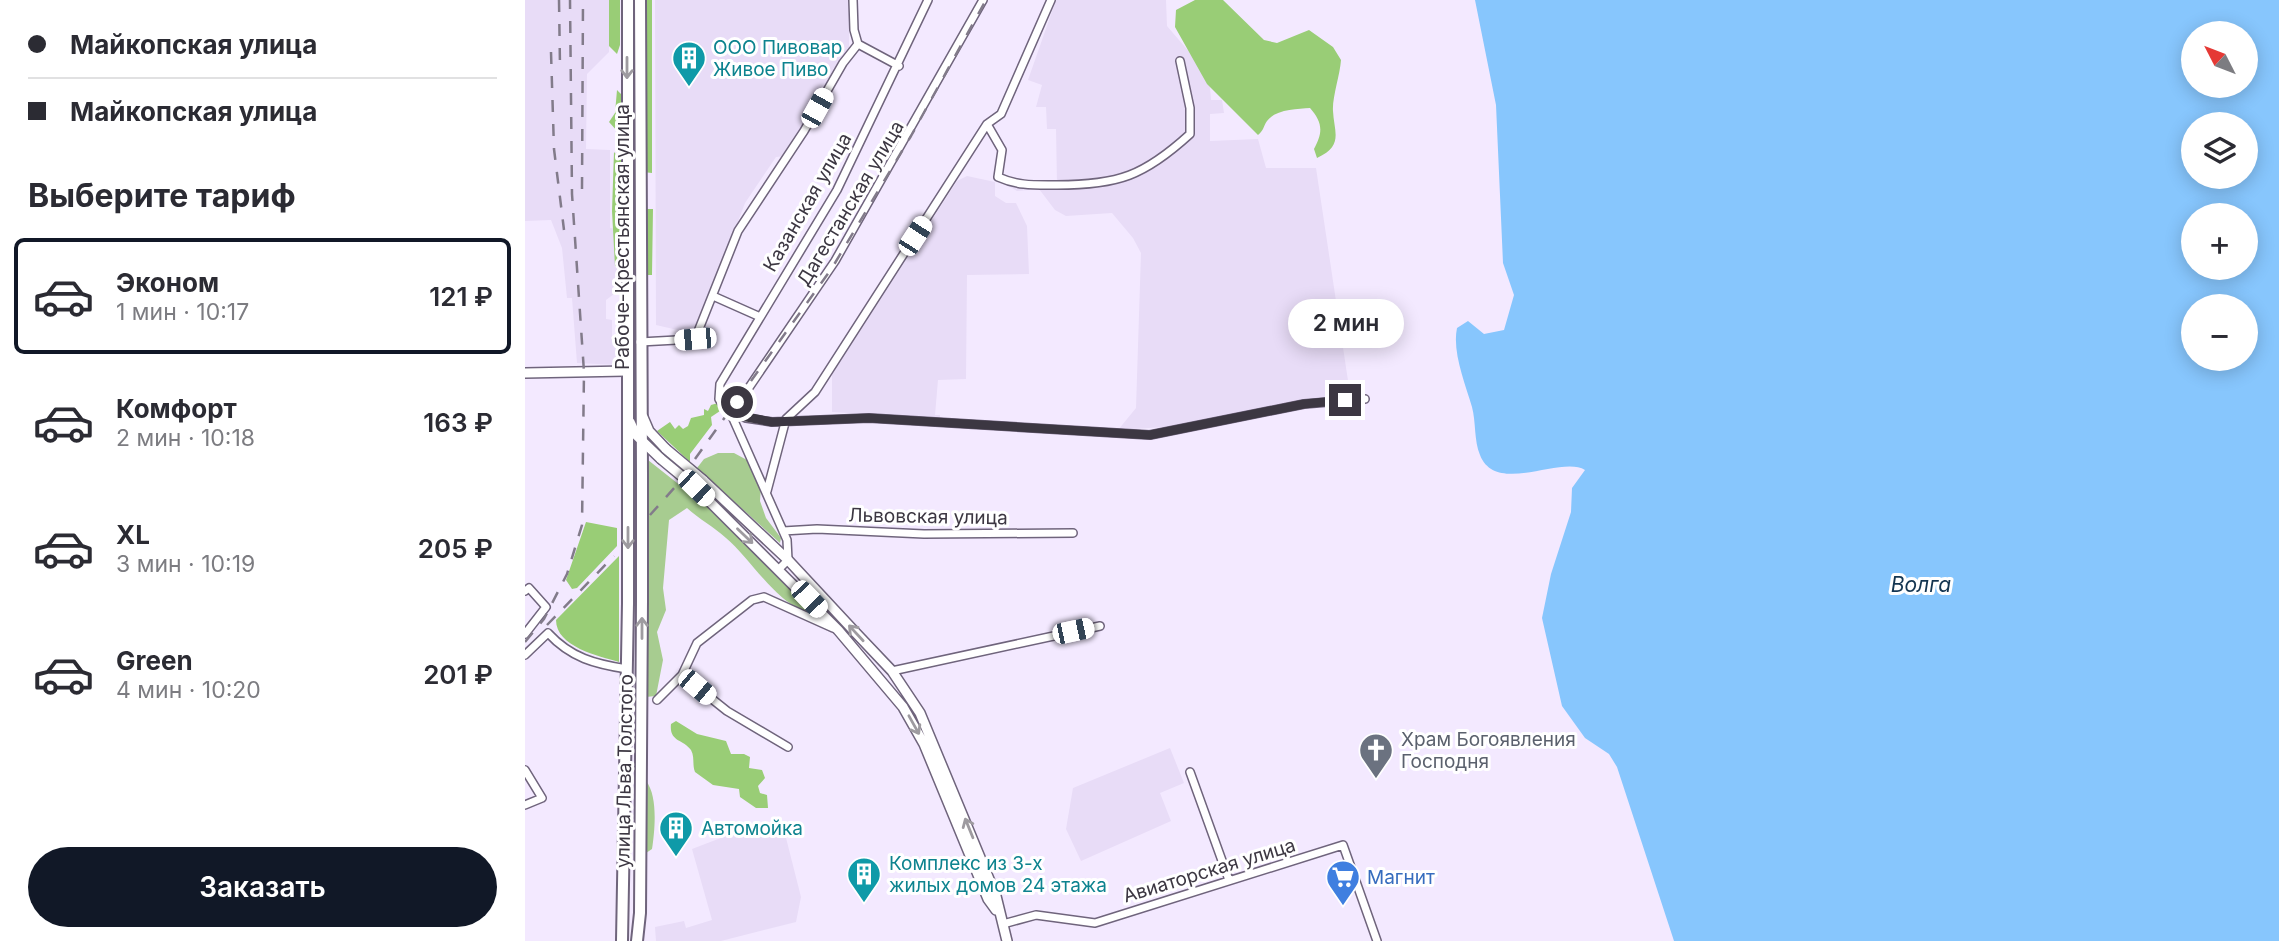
<!DOCTYPE html>
<html lang="ru">
<meta charset="utf-8">
<style>
body{margin:0;font-family:Inter,sans-serif;background:#f2f2f3;color:#2b2b33;height:100vh;display:flex;flex-direction:column;font-size:26px;white-space:nowrap}
*{box-sizing:border-box;margin:0}
p{font-size:23px;color:#7c7c81}
.icon{flex:none;width:38px;height:38px;fill:none;stroke:currentColor;stroke-width:2;stroke-linecap:round;stroke-linejoin:round}
.map{position:relative;flex:1;overflow:hidden}
.sheet{display:flex;flex-direction:column;background:#fff;width:525px}
.sheet>*{flex:none}
.guide{display:grid;align-content:center;height:154px;padding:0 28px;background:#fff}
.needle{width:46px;rotate:312deg}
.fabs{position:absolute;left:1656px;top:21px;display:grid;gap:14px}
.fabs a{display:grid;place-items:center;width:77px;height:77px;border-radius:50%;background:#fff;box-shadow:0 4px 18px #0003;font-size:35px}
.end{position:absolute;width:32px;height:32px;margin:-16px;border:9px solid #3c3742;background:#fff;box-shadow:0 0 0 4px #fff}
.from{border-radius:50%}
.bubble{position:absolute;height:49px;border-radius:24px;background:#fff;box-shadow:0 4px 18px #0003;font-size:23px;font-weight:600;line-height:49px;text-align:center}
.car{position:absolute;width:21px;height:42px;margin:-21px -10px;border-radius:9px;box-shadow:0 0 5px 2px #0007;background:linear-gradient(#fff 24%,#345 0 40%,#fff 0 76%,#345 0 86%,#fff 0)}
.guide b{display:flex;align-items:center;gap:24px;height:66px;font-size:26px}
.guide b+b{border-top:2px solid #e1e1e2}
.guide i{width:18px;height:18px;background:#2b2b33}
ul{padding:0;list-style:none}
li{display:flex;align-items:center;gap:21px;height:116px;margin:0 14px 10px;padding:0 14px;border:4px solid transparent;border-radius:10px}
li div{flex:1}
li b{display:block;font-size:26px}
li em{font-style:normal;font-weight:600}
li.selected{border-color:#111827}
li>.icon{width:63px;height:63px;stroke-width:1.5}
h2{padding:0 28px;font-size:32px;line-height:84px}
.primary-button{display:flex;gap:14px;margin-top:auto;padding:14px 28px}
.primary-button a{flex:1;height:80px;border-radius:42px;background:#111827;color:#fff;font-size:28px;font-weight:600;line-height:80px;text-align:center}
main{display:flex;flex:1;min-height:0}
.map>svg:first-child{display:block}
.built{fill:#e8dcf7}
.green{fill:#a7cc90}
.forest{fill:#99cd76}
.water{fill:#87c6fd;fill-rule:evenodd}
.lines{fill:none;stroke-linecap:round;stroke-linejoin:round}
.minor-casing{stroke:#6f647c;stroke-width:10}
.tertiary-casing{stroke:#6f647c;stroke-width:12}
.primary-casing{stroke:#6f647c;stroke-width:14}
.minor{stroke:#fff;stroke-width:7}
.tertiary{stroke:#fff;stroke-width:9}
.primary{stroke:#fff;stroke-width:10}
.rail{stroke:#827b8a;stroke-width:2.5;stroke-dasharray:12 12;stroke-linecap:butt}
.tertiary-bridge-casing{stroke:#6f647c;stroke-width:12;stroke-linecap:butt}
.primary-bridge-casing{stroke:#6f647c;stroke-width:14;stroke-linecap:butt}
.tertiary-bridge{stroke:#fff;stroke-width:9}
.primary-bridge{stroke:#fff;stroke-width:10}
.oneway{stroke:#9e9ba0}
.route{stroke:#3c3742;stroke-width:9}
.labels{text-anchor:middle;stroke-width:6;stroke-linejoin:round;paint-order:stroke}
.culture-label{font-size:19px;fill:#0d838f;stroke:#fff;text-anchor:start}
.street-label{font-size:19px;fill:#3c3742;stroke:#fff}
.worship-label{font-size:19px;fill:#5b616d;stroke:#fff;text-anchor:start}
.shop-label{font-size:19px;fill:#366cbe;stroke:#fff;text-anchor:start}
.water-label{font-size:21px;font-style:italic;fill:#133551;stroke:#fff}
</style>
<main>
<section class="sheet">
<div class="guide">
<b><i class="from"></i>Майкопская улица</b>
<b><i></i>Майкопская улица</b>
</div>
<h2>Выберите тариф</h2>
<ul>
<li class="selected"><svg class="icon" aria-label="car" viewBox="0 0 24 24"><path d="M5 17H2v-5l4-1 3-4h7l3 4 3 1v5h-3M9 17h6M6 11h13"/><circle cx="7" cy="17" r="2"/><circle cx="17" cy="17" r="2"/></svg><div><b>Эконом</b><p>1 мин · 10:17</p></div><em>121 ₽</em></li>
<li><svg class="icon" aria-label="car" viewBox="0 0 24 24"><path d="M5 17H2v-5l4-1 3-4h7l3 4 3 1v5h-3M9 17h6M6 11h13"/><circle cx="7" cy="17" r="2"/><circle cx="17" cy="17" r="2"/></svg><div><b>Комфорт</b><p>2 мин · 10:18</p></div><em>163 ₽</em></li>
<li><svg class="icon" aria-label="car" viewBox="0 0 24 24"><path d="M5 17H2v-5l4-1 3-4h7l3 4 3 1v5h-3M9 17h6M6 11h13"/><circle cx="7" cy="17" r="2"/><circle cx="17" cy="17" r="2"/></svg><div><b>XL</b><p>3 мин · 10:19</p></div><em>205 ₽</em></li>
<li><svg class="icon" aria-label="car" viewBox="0 0 24 24"><path d="M5 17H2v-5l4-1 3-4h7l3 4 3 1v5h-3M9 17h6M6 11h13"/><circle cx="7" cy="17" r="2"/><circle cx="17" cy="17" r="2"/></svg><div><b>Green</b><p>4 мин · 10:20</p></div><em>201 ₽</em></li>
</ul>
<div class="primary-button"><a>Заказать</a></div>
</section>
<div class="map">
<svg width="1754" height="941" viewBox="0 0 1754 941">
<rect width="100%" height="100%" fill="#f3e9ff"/>
<path class="built" d="M0 0H84V52L62 74 61 149 85 150V228L92 229 93 291 81 300V319L87 320V341L93 342V365L52 363 47 298H42L37 248 26 220 0 221Z
M130 0H324V48L266 147 260 156 251 157 220 203 170 334 131 325Z
M531 0H641L642 26 684 75 686 100H697L699 113 685 114V141L733 139 741 168H791L825 394 655 426 593 430 611 408 616 253 608 238 587 213 541 216 530 210 514 189 492 191 480 184H532L531 129H522L521 107H511L517 85 503 80Z
M442 176 470 182V196L481 203H491L502 226 504 274 442 275 441 379 413 380 410 415H415V419L307 412V374L432 181Z
M645 748 659 783 635 793 646 821 556 861 541 829 548 788Z
M227 826H258L276 897 271 922 196 941H131L130 927 159 921 161 928 187 920 167 849Z"/>
<path class="green" d="M193 453H209L222 460 236 486 235 501 241 518 256 538 255 543 172 468 179 459Z
M123 460 180 505 225 547 287 613C254 608 226 559 201 538 189 527 174 519 162 508L144 520 138 588 141 610 132 632 138 660 131 696 120 697Z
M121 781C133 796 130 829 127 849L121 853Z"/>
<path class="forest" d="M84 0H95V45L92 54 84 46Z
M117 0H127V173L118 172Z
M670 0H698L739 40 752 43 784 30 808 47 816 60C815 75 807 98 808 111 809 132 819 146 792 158L789 149C798 132 798 123 785 108 772 109 751 109 742 121 738 127 739 130 733 135L682 84 650 27 651 10Z
M92 90 97 95 98 131 93 132 84 122 90 113Z
M89 152 96 160 98 266 95 268 90 266 87 211Z
M117 209H128L127 275H116Z
M193 403 198 409 186 417 187 425 165 454V462L132 431 145 422 150 429 154 425 158 429 163 426 166 418 179 415V409L183 411 186 405Z
M61 522 92 528V546L52 588 47 589 41 580Z
M94 556V662C74 656 31 647 31 620Z
M151 721 172 734 201 741 206 754H219L225 757 224 768 237 770 240 778 233 786 235 793 242 795 243 808H231L215 797 214 789 188 785 170 772C167 765 170 757 166 750 158 739 144 742 146 724Z"/>
<path class="water" d="M950 0H1754V941H1149L1092 767 1084 754 1060 738 1037 706 1017 618 1026 574 1046 512 1047 488 1060 470C1036 455 971 496 955 455 949 441 951 422 947 407 940 383 927 352 932 328L943 321 959 334 979 330 989 295 978 263 971 105ZM1668 33H1720V86H1668ZM1668 124H1720V177H1668ZM1668 215H1720V268H1668ZM1668 306H1720V359H1668Z"/>
<g class="lines">
<g class="minor-casing">
<path id="minor" d="M403 0 312 190 195 384 194 399 201 410 221 418 247 422 344 418 625 435 779 404 840 399
M333 44 374 66
M462 124 477 150 473 177C493 186 509 185 532 185 593 185 619 176 665 134V108L655 61
M188 296 233 316
M115 342 170 339 213 231 279 131 318 63 333 44 329 30 328 0
M206 414 310 261 458 0
M206 414 262 540 263 560 255 568
M242 491 261 419 290 392 462 124 476 114 526 0
M258 531 292 529 399 534 548 533
M0 591 4 588 21 607 0 634
M0 655 23 633C46 658 70 664 102 669
M367 671 575 626
M132 700 157 675
M263 747 202 711 157 675 172 643 227 600 239 597 308 628
M0 770 17 798 0 805
M665 772 704 880
M478 924 511 915 570 923 818 845 852 941"/>
</g>
<g class="tertiary-casing">
<path id="tertiary" d="M0 373 101 371
M118 417 124 431 141 449
M105 422 111 435 136 459
M178 480 263 560 330 632 367 671 395 713 471 896 482 941
M171 488 313 630 378 707 399 744 463 899 471 910"/>
</g>
<g class="primary-casing">
<path id="primary" d="M115 0 117 474
M103 473V0
M97 941 103 603
M112 941 115 913 117 601"/>
</g>
<use href="#minor" class="minor"/>
<use href="#tertiary" class="tertiary"/>
<use href="#primary" class="primary"/>
<path class="rail" d="M34 0 35 66
M26 52 29 149 39 230
M57 189 58 0
M170 459 307 268 386 136 461 0
M125 515 151 486
M22 625 89 556
M0 642 19 619 42 574 57 525 59 372 47 194 45 0"/>
<g class="tertiary-bridge-casing">
<path id="tertiary-bridge" d="M141 449 178 480
M136 459 171 488"/>
</g>
<g class="primary-bridge-casing">
<path id="primary-bridge" d="M103 473V603
M117 474V601"/>
</g>
<use href="#tertiary-bridge" class="tertiary-bridge"/>
<use href="#primary-bridge" class="primary-bridge"/>
</g>
<defs><path id="oneway-shaft" d="M-6 0H5M1.5-3L5.5 0L1.5 3" fill="none" stroke-width="1.6" stroke-linecap="round" stroke-linejoin="round" transform="scale(1.75)"/></defs>
<g class="oneway">
<use href="#oneway-shaft" transform="translate(102 68) rotate(90)"/>
<use href="#oneway-shaft" transform="translate(220 536) rotate(44)"/>
<use href="#oneway-shaft" transform="translate(103 538) rotate(90)"/>
<use href="#oneway-shaft" transform="translate(117 628) rotate(-90)"/>
<use href="#oneway-shaft" transform="translate(331 633) rotate(-133)"/>
<use href="#oneway-shaft" transform="translate(389 725) rotate(61)"/>
<use href="#oneway-shaft" transform="translate(444 828) rotate(-112)"/>
</g>
<g class="lines">
<path class="route" d="M212 402 206 414 247 422 344 418 625 435 779 404 820 400"/>
</g>
<defs>
<g id="building-pin" transform="scale(1.75)"><path d="M0 17L-7.5 6A9.5 9.5 0 1 1 7.5 6Z" fill="#0f9aa8" stroke="#fff"/><path d="M-4-6H4V6H1V3H-1V6H-4ZM-2.5-4.3h1.7v1.8h-1.7ZM.8-4.3h1.7v1.8H.8ZM-2.5-1h1.7V.8h-1.7ZM.8-1h1.7V.8H.8Z" fill="#fff"/></g>
<g id="church-pin" transform="scale(1.75)"><path d="M0 17L-7.5 6A9.5 9.5 0 1 1 7.5 6Z" fill="#6b7280" stroke="#fff"/><path d="M-1.2-6h2.4v3.5h3.3v2.4h-3.3V6h-2.4V-.1h-3.3v-2.4h3.3Z" fill="#fff"/></g>
<g id="supermarket-pin" transform="scale(1.75)"><path d="M0 17L-7.5 6A9.5 9.5 0 1 1 7.5 6Z" fill="#3f7fe0" stroke="#fff"/><path d="M-6-5.5h2.5l.6 2H6L4.5 2H-2.5L-4.4-4H-6ZM-1.5 3.2a1.3 1.3 0 1 0 .1 0ZM3 3.2a1.3 1.3 0 1 0 .1 0Z" fill="#fff"/></g>
</defs>
<g fill-rule="evenodd">
<use href="#building-pin" x="164" y="58"/>
<use href="#church-pin" x="851" y="750"/>
<use href="#building-pin" x="151" y="828"/>
<use href="#building-pin" x="339" y="874"/>
<use href="#supermarket-pin" x="818" y="877"/>
</g>
<g class="labels">
<g class="culture-label">
<text x="188" y="54">ООО Пивовар<tspan x="188" dy="22">Живое Пиво</tspan></text>
<text x="176" y="835">Автомойка</text>
<text x="364" y="870">Комплекс из 3-х<tspan x="364" dy="22">жилых домов 24 этажа</tspan></text>
</g>
<g class="street-label">
<text transform="translate(282 202) rotate(-60)" y="7">Казанская улица</text>
<text transform="translate(325 203) rotate(-59)" y="7">Дагестанская улица</text>
<text transform="translate(97 237) rotate(-90)" y="7">Рабоче-Крестьянская улица</text>
<text transform="translate(403 516) rotate(1)" y="7">Львовская улица</text>
<text transform="translate(99 771) rotate(-89)" y="7">улица Льва Толстого</text>
<text transform="translate(684 870) rotate(-17)" y="7">Авиаторская улица</text>
</g>
<g class="worship-label">
<text x="876" y="746">Храм Богоявления<tspan x="876" dy="22">Господня</tspan></text>
</g>
<g class="shop-label">
<text x="842" y="884">Магнит</text>
</g>
<g class="water-label">
<text x="1396" y="592">Волга</text>
</g>
</g>
</svg>
<div class="fabs">
<a><svg class="needle" viewBox="-14 -14 28 28"><path d="M0-13l5 13h-10z" fill="#e53935"/><path d="M0 13l5-13h-10z" fill="#7c7c81"/></svg></a>
<a><svg class="icon" aria-label="layers" viewBox="0 0 24 24"><path d="M12 4l9 5-9 5-9-5zM3 14l9 5 9-5"/></svg></a>
<a>+</a>
<a>−</a>
</div>
<i class="end from" style="left:212px;top:402px"></i>
<i class="end" style="left:820px;top:400px"></i>
<div class="bubble" style="left:763px;top:299px;width:116px">2 мин</div>
<i class="car" style="left:292px;top:108px;rotate:29deg"></i>
<i class="car" style="left:390px;top:236px;rotate:33deg"></i>
<i class="car" style="left:170px;top:339px;rotate:265deg"></i>
<i class="car" style="left:171px;top:488px;rotate:134deg"></i>
<i class="car" style="left:284px;top:599px;rotate:136deg"></i>
<i class="car" style="left:548px;top:631px;rotate:78deg"></i>
<i class="car" style="left:172px;top:687px;rotate:130deg"></i>
</div>
</main>
